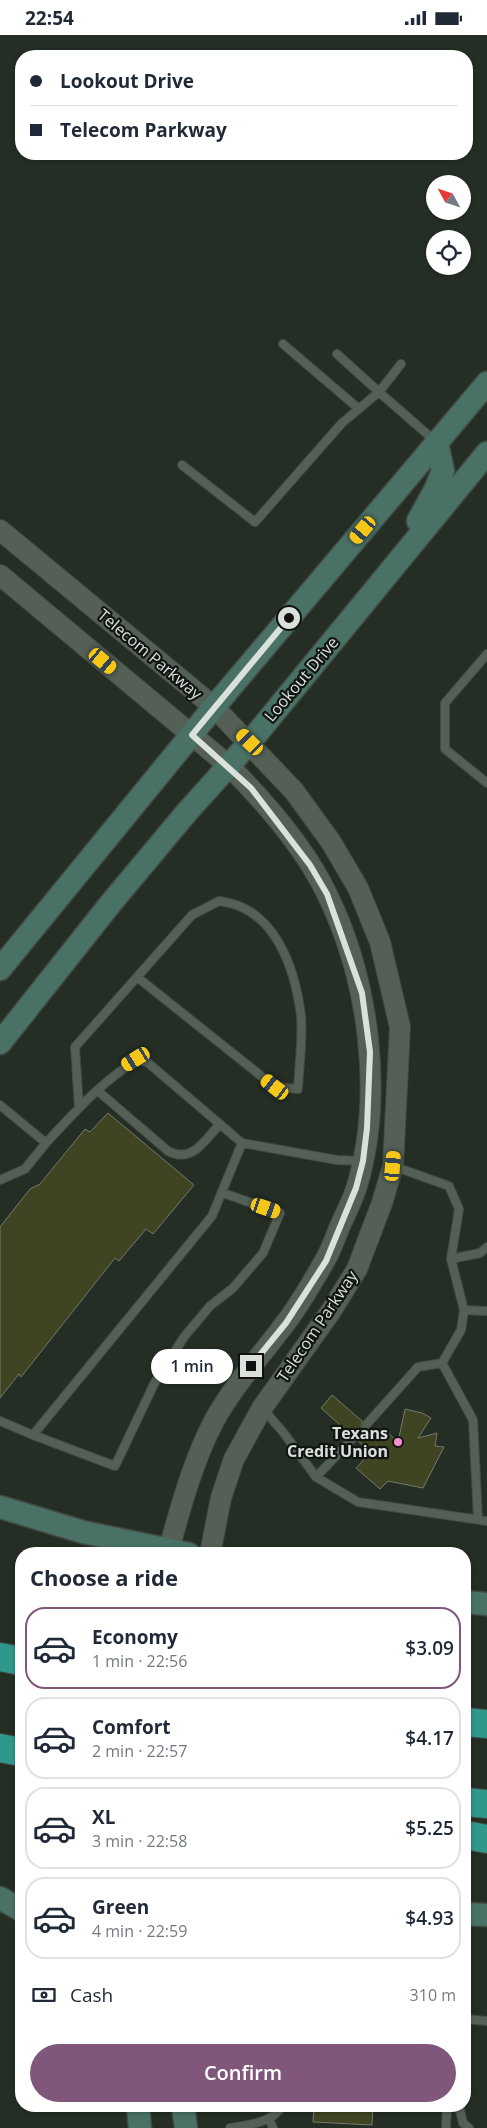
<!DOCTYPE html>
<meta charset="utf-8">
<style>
body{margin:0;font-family:"Open Sans",sans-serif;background:#f6f6f7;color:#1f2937;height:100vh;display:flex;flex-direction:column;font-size:19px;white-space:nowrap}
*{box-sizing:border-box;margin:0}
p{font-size:16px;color:#747a83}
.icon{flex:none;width:28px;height:28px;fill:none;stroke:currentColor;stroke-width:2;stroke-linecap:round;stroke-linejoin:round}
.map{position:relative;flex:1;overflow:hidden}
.panel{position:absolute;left:15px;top:1512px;width:456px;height:565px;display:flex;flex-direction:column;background:#fff;border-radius:20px;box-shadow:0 1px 4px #0004}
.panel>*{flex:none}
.hud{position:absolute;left:15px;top:15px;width:458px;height:110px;border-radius:20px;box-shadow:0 1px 4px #0004;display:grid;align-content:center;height:110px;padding:0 15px;background:#fff}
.needle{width:32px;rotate:310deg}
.controls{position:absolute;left:426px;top:140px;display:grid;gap:10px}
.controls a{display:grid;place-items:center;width:45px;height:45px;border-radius:50%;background:#fff;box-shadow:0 1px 4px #0004;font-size:25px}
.end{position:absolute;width:22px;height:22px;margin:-11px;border:6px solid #dae1db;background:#111;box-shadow:0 0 0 2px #111}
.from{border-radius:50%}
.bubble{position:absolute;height:35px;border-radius:18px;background:#fff;box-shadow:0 1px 4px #0004;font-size:16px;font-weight:600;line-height:35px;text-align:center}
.car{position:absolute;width:15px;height:30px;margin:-15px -8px;border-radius:6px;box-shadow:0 0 4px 1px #0007;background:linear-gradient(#f5c518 24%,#345 0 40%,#f5c518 0 76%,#345 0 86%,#f5c518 0)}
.hud b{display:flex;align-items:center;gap:18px;height:48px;font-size:19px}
.hud b+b{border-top:1px solid #e0e1e3}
.hud i{width:12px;height:12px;background:#1f2937}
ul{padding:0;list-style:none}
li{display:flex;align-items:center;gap:15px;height:82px;margin:0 10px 8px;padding:0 5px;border:2px solid #e0e1e3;border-radius:20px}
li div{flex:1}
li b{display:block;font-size:19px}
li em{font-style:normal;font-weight:600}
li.selected{border-color:#80577a}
li>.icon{width:45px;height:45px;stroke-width:1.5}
h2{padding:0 15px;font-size:22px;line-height:60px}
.pay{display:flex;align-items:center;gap:12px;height:55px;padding:0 15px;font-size:19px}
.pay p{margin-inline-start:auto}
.action{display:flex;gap:10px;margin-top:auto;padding:10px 15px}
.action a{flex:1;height:58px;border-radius:30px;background:#80577a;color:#fff;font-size:20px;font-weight:600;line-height:58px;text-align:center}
.status{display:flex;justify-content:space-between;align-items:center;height:35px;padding:0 25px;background:#fff;direction:ltr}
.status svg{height:14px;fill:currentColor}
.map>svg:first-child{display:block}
.building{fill:#3f4422;stroke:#76796b}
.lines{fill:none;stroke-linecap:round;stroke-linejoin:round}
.service-casing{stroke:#424b43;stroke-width:10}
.tertiary-casing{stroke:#424b43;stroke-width:22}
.secondary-casing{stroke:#424b43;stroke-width:25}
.motorway-casing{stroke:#424b43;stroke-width:30}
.service{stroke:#546056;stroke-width:8}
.tertiary{stroke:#546056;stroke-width:20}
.secondary{stroke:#497166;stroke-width:22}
.motorway{stroke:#2e988b;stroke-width:28}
.route{stroke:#dae1db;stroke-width:6}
.poi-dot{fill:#f790cd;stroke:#101511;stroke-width:2}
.labels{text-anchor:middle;stroke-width:4.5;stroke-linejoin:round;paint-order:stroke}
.street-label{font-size:16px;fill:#dae1db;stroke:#101511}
.poi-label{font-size:16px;font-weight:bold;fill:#dae1db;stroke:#101511;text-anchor:end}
</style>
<div class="status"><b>22:54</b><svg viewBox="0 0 49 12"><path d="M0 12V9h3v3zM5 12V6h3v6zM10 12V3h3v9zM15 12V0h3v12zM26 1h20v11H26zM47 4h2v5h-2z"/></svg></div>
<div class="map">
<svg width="487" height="2093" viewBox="0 0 487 2093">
<rect width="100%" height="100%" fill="#242e25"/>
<path class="building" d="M108 1078 194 1150 153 1199 146 1194 119 1226 115 1223 21 1342 19 1339 0 1363V1192L30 1154 40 1149 85 1094 90 1097Z
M332 1360 362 1386 361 1391 363 1394H370L382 1404 387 1397 398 1407 405 1374 422 1378 431 1383 418 1403 437 1398 435 1411 444 1412 423 1453 388 1446 380 1454 356 1433 371 1417 358 1406 359 1401 357 1398 350 1399 321 1373Z
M314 2071H373L372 2090 313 2087Z"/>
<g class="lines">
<g class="service-casing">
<path id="service" d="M283 309 359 374
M401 329 379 357 435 406
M182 430 255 487 342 388 379 357 337 319
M487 619 445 668V714L487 748
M98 1056 168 1116C192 1129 205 1105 220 1089
M0 1070 46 1108C74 1078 102 1046 137 1025L147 1027 242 1108 337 1125 361 1126
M79 1073 75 1012 192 880 219 866C275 872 295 933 301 981 303 1005 299 1031 298 1054L275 1052 137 942
M393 1131 449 1151 459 1174 451 1224 464 1275 461 1295 442 1328 473 1385 478 1484
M0 1145 25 1134 46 1108
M451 1224 480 1218 487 1212
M464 1275 487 1276
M263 1374 283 1397 316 1442 358 1467 487 1486
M0 1386 33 1400 212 1181 242 1108
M366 1390 418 1332 442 1328
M33 1400 115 1431 154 1349 184 1302 210 1271 233 1253 263 1218 280 1178 223 1158
M316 1442 354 1402
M465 1984 487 1986
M459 2071 463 2088 469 2093
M269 2083 273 2093
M230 2093C247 2090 273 2088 282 2071
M446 2093 447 2071"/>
</g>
<g class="tertiary-casing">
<path id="tertiary" d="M0 495 214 672 294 756 331 807 358 853 380 907 400 992 393 1131 382 1168 357 1234 331 1276 262 1373 234 1424 221 1463 210 1519
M0 540 229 731C265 767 305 813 327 859 369 945 384 1059 357 1151 353 1164 346 1178 340 1191 335 1203 331 1216 324 1227 312 1248 299 1271 284 1290 260 1322 233 1351 214 1386 193 1426 181 1471 169 1514"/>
</g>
<g class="secondary-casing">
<path id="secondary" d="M418 486 435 455 443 436 437 408
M0 934 214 672 487 348
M0 1008 111 868 187 777 250 707 487 418
M0 1472 83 1497 189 1519
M465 1567 487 1569
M0 1863 21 1875
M465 1879 487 1880
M138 2071 140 2093
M183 2071 186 2093"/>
</g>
<g class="motorway-casing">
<path id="motorway" d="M0 1622 21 1626
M465 1687 487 1689
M0 1713 21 1717
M465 1767 487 1769
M465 1800 487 1804"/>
</g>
<use href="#service" class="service"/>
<use href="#tertiary" class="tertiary"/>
<use href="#secondary" class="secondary"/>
<use href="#motorway" class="motorway"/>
</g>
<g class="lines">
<path class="route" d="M251 1331 286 1288 326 1226 356 1153 363 1126 367 1093 370 1017 362 958 327 859 310 830 251 753 192 700 289 583"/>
</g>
<circle class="poi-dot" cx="398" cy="1407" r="5"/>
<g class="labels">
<g class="street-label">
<text transform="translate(150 619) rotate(40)" y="6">Telecom Parkway</text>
<text transform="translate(301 644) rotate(-50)" y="6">Lookout Drive</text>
<text transform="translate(317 1291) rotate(-56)" y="6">Telecom Parkway</text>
</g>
<g class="poi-label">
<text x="388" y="1404">Texans<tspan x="388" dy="18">Credit Union</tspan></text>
</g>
</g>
</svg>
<div class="controls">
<a><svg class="needle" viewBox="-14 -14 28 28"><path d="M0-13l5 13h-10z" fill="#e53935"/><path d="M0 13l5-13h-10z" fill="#747a83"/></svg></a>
<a><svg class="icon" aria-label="locate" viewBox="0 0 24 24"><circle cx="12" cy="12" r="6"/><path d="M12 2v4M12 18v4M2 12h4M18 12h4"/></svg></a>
</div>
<i class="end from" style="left:289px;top:583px"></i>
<i class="end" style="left:251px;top:1331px"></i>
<div class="bubble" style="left:151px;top:1314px;width:82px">1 min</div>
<i class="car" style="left:363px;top:495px;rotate:220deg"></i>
<i class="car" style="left:103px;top:626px;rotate:130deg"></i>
<i class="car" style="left:250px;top:707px;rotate:314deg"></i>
<i class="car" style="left:136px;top:1024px;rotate:238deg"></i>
<i class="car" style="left:275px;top:1052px;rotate:308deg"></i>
<i class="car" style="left:393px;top:1131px;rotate:5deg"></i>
<i class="car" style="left:266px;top:1173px;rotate:109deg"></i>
<div class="hud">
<b><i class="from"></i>Lookout Drive</b>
<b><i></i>Telecom Parkway</b>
</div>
<section class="panel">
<h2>Choose a ride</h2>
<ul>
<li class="selected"><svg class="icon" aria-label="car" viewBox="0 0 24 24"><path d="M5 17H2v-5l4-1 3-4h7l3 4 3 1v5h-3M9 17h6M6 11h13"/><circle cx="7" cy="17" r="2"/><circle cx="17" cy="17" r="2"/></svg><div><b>Economy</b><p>1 min · 22:56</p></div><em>$3.09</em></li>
<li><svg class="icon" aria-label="car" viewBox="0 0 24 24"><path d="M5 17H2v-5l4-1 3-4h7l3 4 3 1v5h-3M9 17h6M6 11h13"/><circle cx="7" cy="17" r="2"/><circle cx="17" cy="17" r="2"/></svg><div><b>Comfort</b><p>2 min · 22:57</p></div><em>$4.17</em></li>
<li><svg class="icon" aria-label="car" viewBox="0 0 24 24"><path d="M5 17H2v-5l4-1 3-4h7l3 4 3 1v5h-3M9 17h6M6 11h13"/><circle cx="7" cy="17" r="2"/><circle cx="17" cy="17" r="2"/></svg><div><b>XL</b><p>3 min · 22:58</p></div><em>$5.25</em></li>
<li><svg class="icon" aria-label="car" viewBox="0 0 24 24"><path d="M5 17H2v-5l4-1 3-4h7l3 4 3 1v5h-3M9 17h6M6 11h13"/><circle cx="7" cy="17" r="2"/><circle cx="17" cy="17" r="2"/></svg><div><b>Green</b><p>4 min · 22:59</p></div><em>$4.93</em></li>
</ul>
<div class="pay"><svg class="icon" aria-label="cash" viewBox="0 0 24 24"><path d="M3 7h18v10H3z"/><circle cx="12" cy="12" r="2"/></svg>Cash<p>310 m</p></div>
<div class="action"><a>Confirm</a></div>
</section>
</div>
